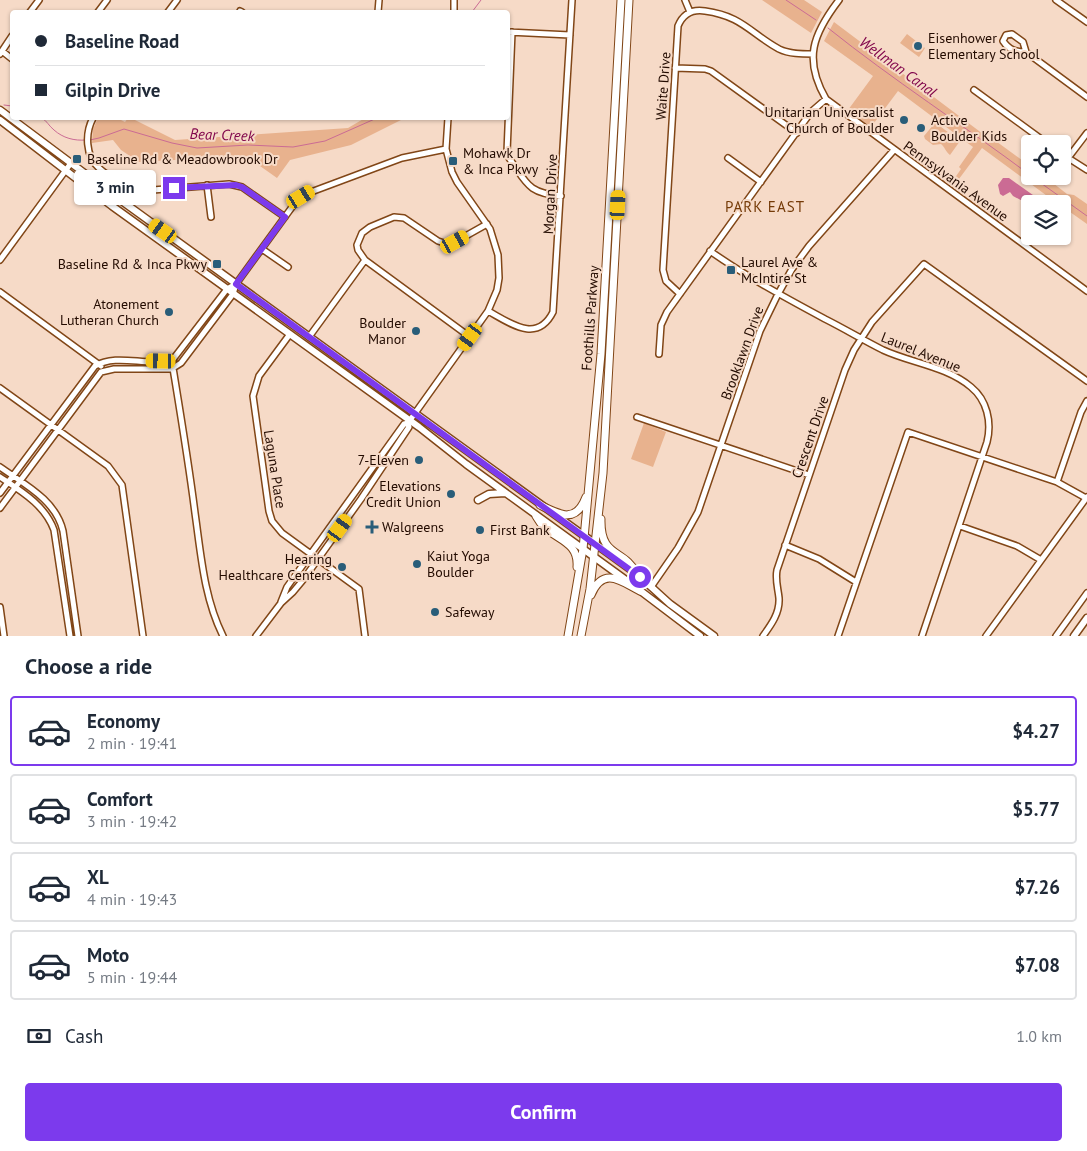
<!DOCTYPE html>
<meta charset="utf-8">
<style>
body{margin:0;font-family:"PT Sans",sans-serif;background:#f6f6f7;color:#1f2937;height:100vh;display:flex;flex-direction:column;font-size:19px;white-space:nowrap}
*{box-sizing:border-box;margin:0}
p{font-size:16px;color:#747a83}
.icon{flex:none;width:28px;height:28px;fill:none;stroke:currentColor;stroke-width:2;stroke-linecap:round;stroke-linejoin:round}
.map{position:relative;height:636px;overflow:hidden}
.drawer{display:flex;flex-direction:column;background:#fff;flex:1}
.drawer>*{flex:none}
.top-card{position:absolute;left:10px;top:10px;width:500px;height:110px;border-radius:5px;box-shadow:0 1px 4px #0004;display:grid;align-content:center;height:110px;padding:0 25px;background:#fff}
.controls{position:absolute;left:1021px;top:135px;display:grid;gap:10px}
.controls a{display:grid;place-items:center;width:50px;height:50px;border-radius:5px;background:#fff;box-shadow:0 1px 4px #0004;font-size:25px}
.end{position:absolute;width:22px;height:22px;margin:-11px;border:6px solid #7c3aed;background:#fff;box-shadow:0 0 0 2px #fff}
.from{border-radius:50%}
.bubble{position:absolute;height:35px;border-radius:5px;background:#fff;box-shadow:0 1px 4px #0004;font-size:16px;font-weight:700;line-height:35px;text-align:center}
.car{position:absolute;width:15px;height:30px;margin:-15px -8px;border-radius:6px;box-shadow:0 0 4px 1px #0007;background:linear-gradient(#f5c518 24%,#345 0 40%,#f5c518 0 76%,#345 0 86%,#f5c518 0)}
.top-card b{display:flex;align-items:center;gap:18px;height:48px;font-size:19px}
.top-card b+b{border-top:1px solid #e0e1e3}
.top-card i{width:12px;height:12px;background:#1f2937}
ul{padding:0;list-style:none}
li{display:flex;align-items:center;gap:15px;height:70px;margin:0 10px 8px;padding:0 15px;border:2px solid #e0e1e3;border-radius:5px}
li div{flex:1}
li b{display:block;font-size:19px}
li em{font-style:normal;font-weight:700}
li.selected{border-color:#7c3aed}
li>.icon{width:45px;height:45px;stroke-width:1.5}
h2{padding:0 25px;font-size:22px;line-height:60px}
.pay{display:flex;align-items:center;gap:12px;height:55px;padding:0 25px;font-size:19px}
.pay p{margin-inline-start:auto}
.action{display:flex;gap:10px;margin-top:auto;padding:10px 25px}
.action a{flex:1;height:58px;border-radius:5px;background:#7c3aed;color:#fff;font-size:20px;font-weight:700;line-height:58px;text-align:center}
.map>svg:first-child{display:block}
.green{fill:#e8b28e}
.water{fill:#cb6b94}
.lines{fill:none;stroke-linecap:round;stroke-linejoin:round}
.stream{stroke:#cb6b94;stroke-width:1}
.minor-casing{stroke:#814617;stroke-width:8}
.major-casing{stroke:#814617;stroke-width:9}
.highway-casing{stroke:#814617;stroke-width:9}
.minor{stroke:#fff;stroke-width:5}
.major{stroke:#fff;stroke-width:6}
.highway{stroke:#fff;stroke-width:7}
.route{stroke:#7c3aed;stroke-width:6}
.poi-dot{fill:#295d79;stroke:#f6dac7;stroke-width:2}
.labels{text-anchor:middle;stroke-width:4;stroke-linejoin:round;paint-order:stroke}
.poi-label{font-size:14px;fill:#230b00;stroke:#f6dac7;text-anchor:start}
.street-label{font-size:14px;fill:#230b00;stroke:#f6dac7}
.water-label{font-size:15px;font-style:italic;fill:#82074c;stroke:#f6dac7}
.neighbourhood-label{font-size:15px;letter-spacing:1px;fill:#753b08;stroke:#f6dac7}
</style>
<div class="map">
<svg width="1087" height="636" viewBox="0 0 1087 636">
<rect width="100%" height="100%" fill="#f6dac7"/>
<path class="green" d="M762 0H804L822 12 811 33Z
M834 22 991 140 993 139 1030 166V176H1044L1067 194 1074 195 1087 204V224L1063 207 1062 204H1058L982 148 953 187 950 185 961 169 959 167 973 147 898 91 871 127 848 110 873 76 824 41Z
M907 34 925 48 919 57 900 43Z
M98 118H117L125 122 128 118H131L175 140 348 128 365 118H405L351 145 290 160 277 178 246 156 139 162 121 150 113 140 92 143 93 129Z
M934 124H937L960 141 950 155C945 151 945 147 941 144L933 145 925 139 924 136Z
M644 423 666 432 653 467 631 459Z"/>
<path class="water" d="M1003 178H1009L1040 200 1038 204H1030V205L1013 196 1010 192 1003 196 1000 194 998 185Z"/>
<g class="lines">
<path class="stream" d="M786 0 816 20
M472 12 481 0
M828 28C893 80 963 125 1030 175
M4 105 12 106
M42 118C47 121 49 126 54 130 63 138 74 141 86 140
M90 140 99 138 124 129 172 143 197 148 248 145 293 147 325 141 377 118
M1031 176 1087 216"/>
<g class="minor-casing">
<path id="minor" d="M685 0 690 12
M839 0C813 34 803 59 826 99L1087 291
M1056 0 1087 22
M240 11 242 12
M30 12 39 0
M98 12 107 0
M168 12 177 0
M378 12 379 0
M454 12V0
M508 32 570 35
M512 32 507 152 509 158C527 183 527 193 561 196
M2 51 12 59
M1026 52C1016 52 1009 50 1003 41L1006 35 1012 34 1023 42 1026 52 1087 97
M0 54 12 36
M675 68 705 69 711 71 797 133
M974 90 1048 144
M93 118C85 133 85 156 99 168 104 173 110 176 116 180 124 185 130 190 140 191L229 184 242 187 285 217
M1062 154 1087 170
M728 158 761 182
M1068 158 1087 133
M207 185 211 217
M262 249 288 267
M710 251C747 277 786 298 825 319 845 329 863 340 883 350 911 363 946 366 971 387 987 400 992 422 987 442L922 636
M0 260 71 163
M0 292 101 366
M680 294 666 281 663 270 678 26C683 14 692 9 705 11 742 16 750 33 779 49 789 54 802 54 813 54
M488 311C510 323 537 344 553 312L572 0
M290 334 259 376 253 396 269 511 272 521 282 533 359 589 365 636
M309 337 365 260
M470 337 365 260 358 250 357 245 362 233 370 227 394 217 404 218 438 241 447 244 455 242 487 224
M659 354 661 325 667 312 811 112 826 99
M170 360 173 368C181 417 189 465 195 513 201 555 204 598 223 636
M0 388 108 466 122 485 143 636
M637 417 809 475
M0 467C24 484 56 500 63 531L78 636
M0 477C21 491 45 505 54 530L70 636
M1057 482 1081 412 1087 401
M0 493 95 366C119 352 151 369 174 358L227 289 236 284
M0 508 101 372 114 369H168L173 368 181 363 233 294 236 284 295 203 311 192 402 158 446 149
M960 526 1017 546 1041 560
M785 545 819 559 856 582
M651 587 678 548 698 512 760 331 778 294 792 269 809 246 894 150
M281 602 287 587 404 424 408 423
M0 607 4 636
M256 636 281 603 293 592 303 580 361 499 409 427 408 423 488 311 497 290 499 278 498 255 490 229 457 182 452 172 446 149 448 118
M763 636C771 625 780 613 779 598 778 588 775 580 777 570L845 370 854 350 872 322 924 264 1087 381
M838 636 908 432 1057 482 1086 498
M986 636 1087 497
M1056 636 1087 593"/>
</g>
<g class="major-casing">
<path id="major" d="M0 110 119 199 637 574 670 604 714 636
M0 120 112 206 419 427 466 464 630 583
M478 500 489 494 505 493
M638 589 700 636
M1074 636 1087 618"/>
</g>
<g class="highway-casing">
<path id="highway" d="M540 505C560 515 576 524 586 497
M536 516C538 519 540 523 543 526 557 540 579 542 577 567
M601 519C600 559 624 548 637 574
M591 595C603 566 621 581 640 591
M568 636 583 549 601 354 621 0
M581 636 590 589 603 473 629 0"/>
</g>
<use href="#minor" class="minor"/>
<use href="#major" class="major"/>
<use href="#highway" class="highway"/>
</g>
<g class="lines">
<path class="route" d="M174 188 236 185 242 187 285 217 236 284 640 577"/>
</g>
<g class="poi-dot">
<circle cx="918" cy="46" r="5"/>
<circle cx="904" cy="120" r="5"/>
<circle cx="921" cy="128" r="5"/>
<rect x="72" y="154" width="10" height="10" rx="2.5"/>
<rect x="448" y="156" width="10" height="10" rx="2.5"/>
<rect x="212" y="259" width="10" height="10" rx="2.5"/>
<rect x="726" y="265" width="10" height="10" rx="2.5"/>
<circle cx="169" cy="312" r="5"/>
<circle cx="416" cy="331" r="5"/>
<circle cx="419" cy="460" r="5"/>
<circle cx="451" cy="494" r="5"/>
<path d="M369.5 519.5h5v5h5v5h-5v5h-5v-5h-5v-5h5z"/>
<circle cx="480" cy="530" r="5"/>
<circle cx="417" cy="564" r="5"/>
<circle cx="342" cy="567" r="5"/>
<circle cx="435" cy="612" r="5"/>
</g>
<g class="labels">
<g class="poi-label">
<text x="928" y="43">Eisenhower<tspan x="928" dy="16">Elementary School</tspan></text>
<text x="894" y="117" text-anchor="end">Unitarian Universalist<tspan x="894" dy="16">Church of Boulder</tspan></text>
<text x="931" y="125">Active<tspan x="931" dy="16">Boulder Kids</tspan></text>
<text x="463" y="158">Mohawk Dr<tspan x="463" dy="16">&amp; Inca Pkwy</tspan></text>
<text x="87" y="164">Baseline Rd &amp; Meadowbrook Dr</text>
<text x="741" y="267">Laurel Ave &amp;<tspan x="741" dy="16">McIntire St</tspan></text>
<text x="207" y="269" text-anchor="end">Baseline Rd &amp; Inca Pkwy</text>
<text x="159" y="309" text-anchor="end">Atonement<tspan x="159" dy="16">Lutheran Church</tspan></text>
<text x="406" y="328" text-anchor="end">Boulder<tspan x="406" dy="16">Manor</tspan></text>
<text x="409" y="465" text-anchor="end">7-Eleven</text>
<text x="441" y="491" text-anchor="end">Elevations<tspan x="441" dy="16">Credit Union</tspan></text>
<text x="382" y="532">Walgreens</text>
<text x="490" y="535">First Bank</text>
<text x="427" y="561">Kaiut Yoga<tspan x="427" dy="16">Boulder</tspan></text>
<text x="332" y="564" text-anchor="end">Hearing<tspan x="332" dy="16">Healthcare Centers</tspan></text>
<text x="445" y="617">Safeway</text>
</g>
<g class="street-label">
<text transform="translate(663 86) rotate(-86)" y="5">Waite Drive</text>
<text transform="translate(956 181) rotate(36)" y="5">Pennsylvania Avenue</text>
<text transform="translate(550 194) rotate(-87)" y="5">Morgan Drive</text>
<text transform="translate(590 318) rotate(-86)" y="5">Foothills Parkway</text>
<text transform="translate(921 352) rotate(22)" y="5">Laurel Avenue</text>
<text transform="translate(742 353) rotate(-70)" y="5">Brooklawn Drive</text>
<text transform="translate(810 437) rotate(-71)" y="5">Crescent Drive</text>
<text transform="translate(275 469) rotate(81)" y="5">Laguna Place</text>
</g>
<g class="water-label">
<text transform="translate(898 67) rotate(36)" y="5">Wellman Canal</text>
<text transform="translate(222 135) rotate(2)" y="5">Bear Creek</text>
</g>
<g class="neighbourhood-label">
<text x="765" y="212">PARK EAST</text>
</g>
</g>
</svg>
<div class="controls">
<a><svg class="icon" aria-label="locate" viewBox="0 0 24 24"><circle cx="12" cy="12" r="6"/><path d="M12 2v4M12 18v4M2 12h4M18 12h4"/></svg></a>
<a><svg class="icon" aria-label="layers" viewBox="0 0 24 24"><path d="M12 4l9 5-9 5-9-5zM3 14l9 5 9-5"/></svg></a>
</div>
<i class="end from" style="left:640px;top:577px"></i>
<i class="end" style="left:174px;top:188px"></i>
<div class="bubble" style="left:74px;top:170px;width:82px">3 min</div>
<i class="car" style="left:301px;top:197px;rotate:59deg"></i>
<i class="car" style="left:618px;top:205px;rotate:3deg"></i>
<i class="car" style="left:163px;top:231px;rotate:305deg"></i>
<i class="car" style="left:455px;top:242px;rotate:61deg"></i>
<i class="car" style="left:470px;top:337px;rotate:216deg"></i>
<i class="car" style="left:161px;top:361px;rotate:271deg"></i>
<i class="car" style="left:340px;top:528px;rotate:36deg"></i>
<div class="top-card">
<b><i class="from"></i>Baseline Road</b>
<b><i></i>Gilpin Drive</b>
</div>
</div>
<section class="drawer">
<h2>Choose a ride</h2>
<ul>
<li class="selected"><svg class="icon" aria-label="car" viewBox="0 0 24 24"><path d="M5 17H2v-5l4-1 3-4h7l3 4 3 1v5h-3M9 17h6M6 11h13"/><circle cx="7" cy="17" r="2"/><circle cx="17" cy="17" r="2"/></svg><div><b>Economy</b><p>2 min · 19:41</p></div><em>$4.27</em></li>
<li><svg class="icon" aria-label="car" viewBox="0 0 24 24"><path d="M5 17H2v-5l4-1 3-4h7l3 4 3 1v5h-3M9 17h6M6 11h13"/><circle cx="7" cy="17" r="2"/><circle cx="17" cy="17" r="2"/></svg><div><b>Comfort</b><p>3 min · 19:42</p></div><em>$5.77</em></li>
<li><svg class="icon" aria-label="car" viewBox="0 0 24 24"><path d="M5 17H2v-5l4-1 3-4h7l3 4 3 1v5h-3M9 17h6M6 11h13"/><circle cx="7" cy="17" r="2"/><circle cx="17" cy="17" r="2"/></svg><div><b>XL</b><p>4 min · 19:43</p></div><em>$7.26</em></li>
<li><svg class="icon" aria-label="car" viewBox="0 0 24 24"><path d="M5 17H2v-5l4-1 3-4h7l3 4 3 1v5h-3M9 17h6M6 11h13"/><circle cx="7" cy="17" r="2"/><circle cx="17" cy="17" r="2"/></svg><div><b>Moto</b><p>5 min · 19:44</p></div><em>$7.08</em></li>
</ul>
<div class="pay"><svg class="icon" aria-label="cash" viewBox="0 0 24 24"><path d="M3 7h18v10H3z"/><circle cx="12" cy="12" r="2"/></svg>Cash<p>1.0 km</p></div>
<div class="action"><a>Confirm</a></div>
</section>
